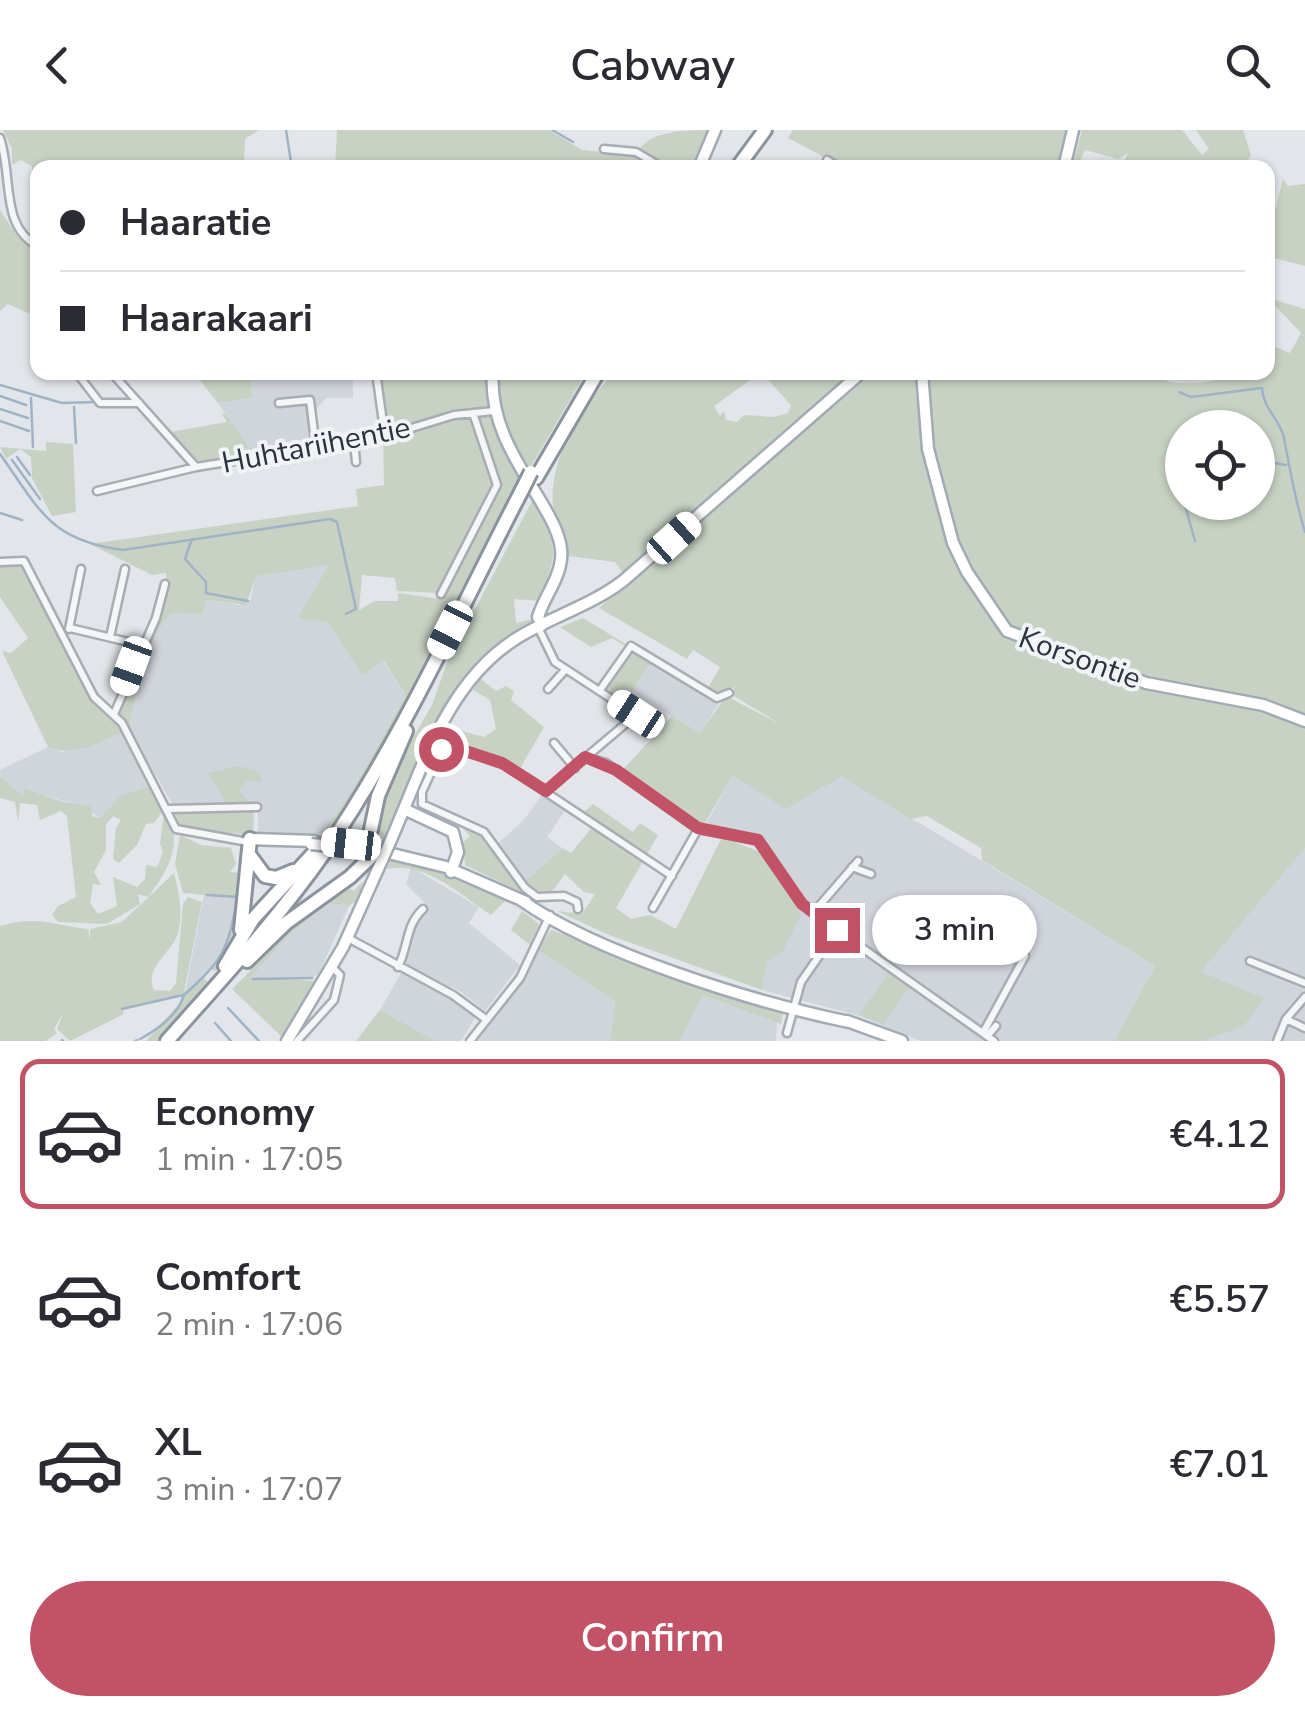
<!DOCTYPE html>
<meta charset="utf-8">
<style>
body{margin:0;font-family:"Nunito Sans",sans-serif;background:#f2f2f3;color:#2b2b33;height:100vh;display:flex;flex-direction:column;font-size:38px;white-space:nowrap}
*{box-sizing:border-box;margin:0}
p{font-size:32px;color:#7c7c81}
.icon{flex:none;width:55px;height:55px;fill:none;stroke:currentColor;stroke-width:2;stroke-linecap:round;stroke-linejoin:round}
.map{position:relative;height:911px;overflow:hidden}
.drawer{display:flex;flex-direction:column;background:#fff;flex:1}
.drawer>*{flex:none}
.hud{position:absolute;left:30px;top:30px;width:1245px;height:220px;border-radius:20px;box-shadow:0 2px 8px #0004;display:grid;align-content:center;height:220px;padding:0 30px;background:#fff}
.tools{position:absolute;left:1165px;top:280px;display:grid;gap:20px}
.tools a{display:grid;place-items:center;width:110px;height:110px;border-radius:50%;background:#fff;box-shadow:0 2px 8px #0004;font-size:50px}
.end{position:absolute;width:45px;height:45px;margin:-22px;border:12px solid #c25366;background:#fff;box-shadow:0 0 0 5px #fff}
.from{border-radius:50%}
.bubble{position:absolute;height:70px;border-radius:35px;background:#fff;box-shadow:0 2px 8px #0004;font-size:32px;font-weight:600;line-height:70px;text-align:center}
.car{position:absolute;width:30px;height:60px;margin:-30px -15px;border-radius:12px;box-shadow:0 0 8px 2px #0007;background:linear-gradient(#fff 24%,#345 0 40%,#fff 0 76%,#345 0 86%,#fff 0)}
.hud b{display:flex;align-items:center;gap:35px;height:95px;font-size:38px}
.hud b+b{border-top:2px solid #e1e1e2}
.hud i{width:25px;height:25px;background:#2b2b33}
ul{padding:18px 0 0;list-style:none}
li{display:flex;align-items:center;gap:30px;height:150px;margin:0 20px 15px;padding:0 10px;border:5px solid transparent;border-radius:20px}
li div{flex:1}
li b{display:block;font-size:38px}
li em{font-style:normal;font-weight:600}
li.current{border-color:#c25366}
li>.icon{width:90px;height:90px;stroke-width:1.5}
.cta{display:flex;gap:20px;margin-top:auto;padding:20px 30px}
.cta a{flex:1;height:115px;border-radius:60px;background:#c25366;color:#fff;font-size:40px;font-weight:600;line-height:115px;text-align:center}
header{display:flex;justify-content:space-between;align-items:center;height:130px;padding:0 30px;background:#fff;font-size:45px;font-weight:600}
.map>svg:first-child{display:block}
.built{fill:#d0d4db}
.green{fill:#c8d2c4;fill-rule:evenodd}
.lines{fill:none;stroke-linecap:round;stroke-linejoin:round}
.stream{stroke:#a0b3c6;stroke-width:2.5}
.minor-casing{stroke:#a8acb3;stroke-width:11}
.major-casing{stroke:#a2aab4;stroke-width:15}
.highway-casing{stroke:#8b939e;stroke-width:18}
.minor{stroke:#f4f6f8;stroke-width:6}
.major{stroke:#fff;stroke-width:10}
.highway{stroke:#fff;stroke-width:12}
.major-bridge-casing{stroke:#a2aab4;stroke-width:15;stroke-linecap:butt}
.highway-bridge-casing{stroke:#8b939e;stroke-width:18;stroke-linecap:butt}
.major-bridge{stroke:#fff;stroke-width:10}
.highway-bridge{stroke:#fff;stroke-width:12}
.route{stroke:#c25366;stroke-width:12}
.labels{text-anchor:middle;stroke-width:8;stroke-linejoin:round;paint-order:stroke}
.street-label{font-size:30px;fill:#2c3340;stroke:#f1f4f7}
</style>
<header><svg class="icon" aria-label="back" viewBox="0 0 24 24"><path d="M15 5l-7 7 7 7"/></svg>Cabway<svg class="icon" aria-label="search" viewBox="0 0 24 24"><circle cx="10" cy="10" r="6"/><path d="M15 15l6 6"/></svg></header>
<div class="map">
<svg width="1305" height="911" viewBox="0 0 1305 911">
<rect width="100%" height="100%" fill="#e2e5e9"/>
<path class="built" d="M287 243H353V268H326L314 282 318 321 260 331 218 273 253 268 250 250Z
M330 434 297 488 328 493 362 544 383 531 406 565 355 656 319 707 258 705V675L172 673 129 600 141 534 157 500 171 483 203 485 206 470 239 475 251 470 255 446Z
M652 530 709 557 706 563 720 571 700 604 632 561Z
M123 602 150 656 121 665 100 688 83 677 25 659V668L0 646V640L48 617 62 622 82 619Z
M733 645 842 646 1155 836 1114 911H921L857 885 762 860 767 830 801 784 765 724 739 707 705 696Z
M544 662 567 678 547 707 562 718 524 752 496 715 523 691Z
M1305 718V911H1201V842Z
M411 737 479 777 469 793 520 835 485 881 460 861 402 834 411 815V796L429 777 406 754Z
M204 765 237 767 227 812 211 840 185 863Z
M328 773 349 776 319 843 312 848H250L286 808Z
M538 820 615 871 610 911H476L526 846Z
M401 843 454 869 476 886 461 911H436L380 880Z
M703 865 777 890 776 911H680Z"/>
<path class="green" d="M3 0H259L245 9 244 37 38 38 37 91 33 81 32 36 21 30 12 35V19Z
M337 0H549L582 20 636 25C647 0 685 0 711 0L695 37 335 38Z
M793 0H1068L1058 38 843 37 788 8Z
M1082 0H1182L1202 25 1209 19 1196 0H1243L1251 25 1244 37 1121 38 1128 23 1118 29 1085 20 1077 37H1072Z
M1283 49 1288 56 1305 54V136L1274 128 1268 154V71L1276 77Z
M0 80 18 107 37 118V187L8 174 0 181Z
M1268 168 1305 179V589L1264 574 1146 551 1010 502 960 426 938 363 959 433 1011 507 1151 557 1253 576 1305 593V718L1201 842 1264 868 1244 896 1201 911H1114L1155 836 982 730 981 718 927 686 910 689 842 646 786 679 733 645 702 698 620 643 672 586 700 603 726 566 780 594 734 566V557L722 566 707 560 720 537 693 520 687 529 599 478 873 243 1145 242C1186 267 1226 243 1268 242V214L1290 223 1301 203ZM1182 298H1258V372H1182Z
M194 243H287L250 250 253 268 218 273Z
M379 243H488V278L388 305 383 299Z
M499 243H586L527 343C510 311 493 280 499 243Z
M614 243H760L714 276 720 286 724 281 726 290 737 292 744 285 774 287 788 283 791 275 762 243H856L624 444 615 432 568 426C569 410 558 404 555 390 543 337 578 280 614 243Z
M225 283 260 331 205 339 170 302 227 292 222 284Z
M492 285 502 316 523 350 389 610 325 707H319L355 656 406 565 384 531 362 545 328 493 297 488 329 435 256 446 246 475 206 470 203 485 171 483C142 517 137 557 129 600L117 580 167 456 166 443 152 445 90 414 358 376 356 359 384 355 383 309 447 289ZM476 295 499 346 497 358 441 469 398 463V471H375L359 480 362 445 395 448 397 461 440 463 497 354Z
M46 312 73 314 76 382 52 386 32 348 31 327 20 319 6 329 0 317 46 321Z
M532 371C561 419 556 420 541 471L514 469 516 493 536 488C454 537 429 633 384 712L378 698 392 644 432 575 448 530Z
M19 434 92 569 116 589 123 602C99 612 75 628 48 617L2 521 11 523 28 508 0 467V437Z
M583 488 652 530 622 577 599 561 628 518 612 508 591 517 560 497Z
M481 549 496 561 506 556 514 561 511 570 544 597 518 642 445 612 451 598 484 607 496 599 490 570 473 560Z
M239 636 260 642 262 653 248 650 239 661 250 673 227 675 208 643Z
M0 646 24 667V658L63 672 91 676 92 686 100 688 121 665 150 656 163 681 154 693 146 694 137 715 119 733 113 729 116 698 121 690 113 686 106 694V720L94 742 101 755 93 754 90 773 98 784 117 776 113 747 137 757 145 749 146 735 157 737 163 723 160 714 164 682C186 711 167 742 148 767L138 764 140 774 107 794 58 792 52 785 58 776 76 767 67 686 61 681 40 690 37 675 20 673 18 692 15 672 0 668Z
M593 674 633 702 640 693 658 705 616 778 631 789 650 785 676 799 722 707 765 724 801 784 783 821 767 831 762 860 609 805 557 781 582 784 595 764 584 762 565 744 544 773 465 735 463 712 470 706 464 700 478 699 524 752 562 718 571 723 594 695 581 685Z
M254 679 253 705 182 699 175 684Z
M180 705 201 715 231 718 236 734 230 742 238 743C244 780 238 809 216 841L211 840 227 812 237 768 183 763 175 734Z
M390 730C432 728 507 767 539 794L530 815 511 800 522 781 506 770 491 785C460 764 425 731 387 739Z
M174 743C179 763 184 785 177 806 169 825 144 838 154 860L170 861 176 853 183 774 188 767 202 772 184 862 204 848 208 852 158 911H146L179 874 182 865 123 878 124 884 70 911 57 899 63 883 54 899 57 903 46 911H0V796C39 785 50 795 88 799L90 810V799L122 792Z
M363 751 359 769 349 776 328 773 286 808 251 847 318 851 283 908 232 859 310 782 347 757 354 761Z
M551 800 773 876 783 883 781 894 703 865 680 911H610L615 871 538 820Z
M889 842 910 857 883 894 859 885Z
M380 880 436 911H356Z"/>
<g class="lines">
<path class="stream" d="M286 0 292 38
M552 0 573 12
M0 255 62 273 96 272
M1179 262 1191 267 1262 258C1263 279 1280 289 1284 308 1290 340 1295 370 1305 402
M0 266 26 275
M31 268 33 317
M74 277 76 313
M0 279 28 288
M0 291 29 301
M0 324C40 380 49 410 123 420L330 389 337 392 356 479 346 484
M17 327 30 345
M12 330 40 369
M1258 330 1286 335
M1182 365V367
M1184 372 1195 411
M0 383 22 390
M192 409 185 429 206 452V463L248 471
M253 849 312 848
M228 878 259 911
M122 879 183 865
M215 893 231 911
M140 909C157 900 179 884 184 865 224 829 227 821 238 767L207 765
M62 910 63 911
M135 911 137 910"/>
<g class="minor-casing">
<path id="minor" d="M0 8C13 47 0 97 38 116
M604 19 636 22 663 38
M827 30 840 38
M36 207 38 208
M76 242 100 273H139
M111 242 196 337
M376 242 385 307
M279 273 310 270 316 319
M354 312 356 332
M97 361 196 337 379 308 454 285 494 281
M0 432 24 431 94 567 122 593 176 699 248 712
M441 464 497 355 473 283
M538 497 555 532 636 585 546 661
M70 498 141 515
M69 499 81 439
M110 507 125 439
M548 559 565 540
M600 560 631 516 717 568 729 563
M114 584 156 488 165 454
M434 610 505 635 672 746
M554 613 575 638
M444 614 422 662V674L484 702 525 758 537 767 564 766 577 772 578 779
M585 627 606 633 698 699 757 710 802 774 837 800 801 852 787 903
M168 679 257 677
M852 737 871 744
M653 778 698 699
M813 783 858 731
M837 800 994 911
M348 808 453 865 487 890
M1250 831 1305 853
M398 837C409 816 405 796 423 779
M1286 889 1305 898
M983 903 1025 826
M988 905 996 896
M297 911 334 870 340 845 332 837
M470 911 520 848 550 785
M1277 911 1286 889 1305 867"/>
</g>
<g class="major-casing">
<path id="major" d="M699 38 715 0
M1064 38 1073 0
M493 242C486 323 567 382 561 429 559 450 544 467 538 487L542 495
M922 242 928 319 953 413 967 442 1007 501 1146 553 1263 575 1305 591
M404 679 453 702 458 722 451 742
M250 709 314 711
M390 712C422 640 445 555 514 510 549 487 589 477 623 451L862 242
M351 714 446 737 526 772
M521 770C597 824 757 873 849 892
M847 891 902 911
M287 911 343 817 382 730"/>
</g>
<g class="highway-casing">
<path id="highway" d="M737 38 765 0
M536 348 598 242
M251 727 265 746 276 748 293 741
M365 728 378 666 406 601
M241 800 250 709
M247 831 286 793 350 747 376 722
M225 836 253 789 321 715
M167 911C221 850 277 790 324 723 402 610 459 481 522 360"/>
</g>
<use href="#minor" class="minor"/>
<use href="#major" class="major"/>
<use href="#highway" class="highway"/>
<g class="major-bridge-casing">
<path id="major-bridge" d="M311 714 349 718
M382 730 390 712"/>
</g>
<g class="highway-bridge-casing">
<path id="highway-bridge" d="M522 360 531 342"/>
</g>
<use href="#major-bridge" class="major-bridge"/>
<use href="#highway-bridge" class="highway-bridge"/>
</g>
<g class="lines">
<path class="route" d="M441 619 444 614 502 633 546 661 585 627 616 640 698 698 758 710 802 774 837 800"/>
</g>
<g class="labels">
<g class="street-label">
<text transform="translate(316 315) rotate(-11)" y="10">Huhtariihentie</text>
<text transform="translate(1080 528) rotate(20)" y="10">Korsontie</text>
</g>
</g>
</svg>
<div class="tools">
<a><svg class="icon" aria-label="locate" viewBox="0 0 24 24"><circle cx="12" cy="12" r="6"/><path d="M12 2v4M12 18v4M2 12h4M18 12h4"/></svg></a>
</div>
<i class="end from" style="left:441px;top:619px"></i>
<i class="end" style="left:837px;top:800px"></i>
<div class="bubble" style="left:872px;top:765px;width:165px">3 min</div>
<i class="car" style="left:674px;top:408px;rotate:48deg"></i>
<i class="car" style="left:450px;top:500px;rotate:207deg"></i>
<i class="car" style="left:131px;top:536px;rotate:200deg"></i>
<i class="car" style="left:636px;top:584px;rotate:303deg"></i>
<i class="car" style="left:351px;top:714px;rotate:276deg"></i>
<div class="hud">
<b><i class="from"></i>Haaratie</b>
<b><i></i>Haarakaari</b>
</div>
</div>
<section class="drawer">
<ul>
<li class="current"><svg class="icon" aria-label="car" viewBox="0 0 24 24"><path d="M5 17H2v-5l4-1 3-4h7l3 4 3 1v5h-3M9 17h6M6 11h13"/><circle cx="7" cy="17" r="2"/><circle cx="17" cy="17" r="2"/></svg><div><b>Economy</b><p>1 min · 17:05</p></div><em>€4.12</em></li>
<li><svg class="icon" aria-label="car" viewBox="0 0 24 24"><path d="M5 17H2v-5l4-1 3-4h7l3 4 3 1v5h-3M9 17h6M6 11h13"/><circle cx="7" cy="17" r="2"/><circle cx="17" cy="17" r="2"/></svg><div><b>Comfort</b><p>2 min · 17:06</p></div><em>€5.57</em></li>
<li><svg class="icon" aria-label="car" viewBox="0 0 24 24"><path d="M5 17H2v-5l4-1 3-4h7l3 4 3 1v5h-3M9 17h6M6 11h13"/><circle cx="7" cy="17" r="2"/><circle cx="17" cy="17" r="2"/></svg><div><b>XL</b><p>3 min · 17:07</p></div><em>€7.01</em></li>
</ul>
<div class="cta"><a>Confirm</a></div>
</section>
